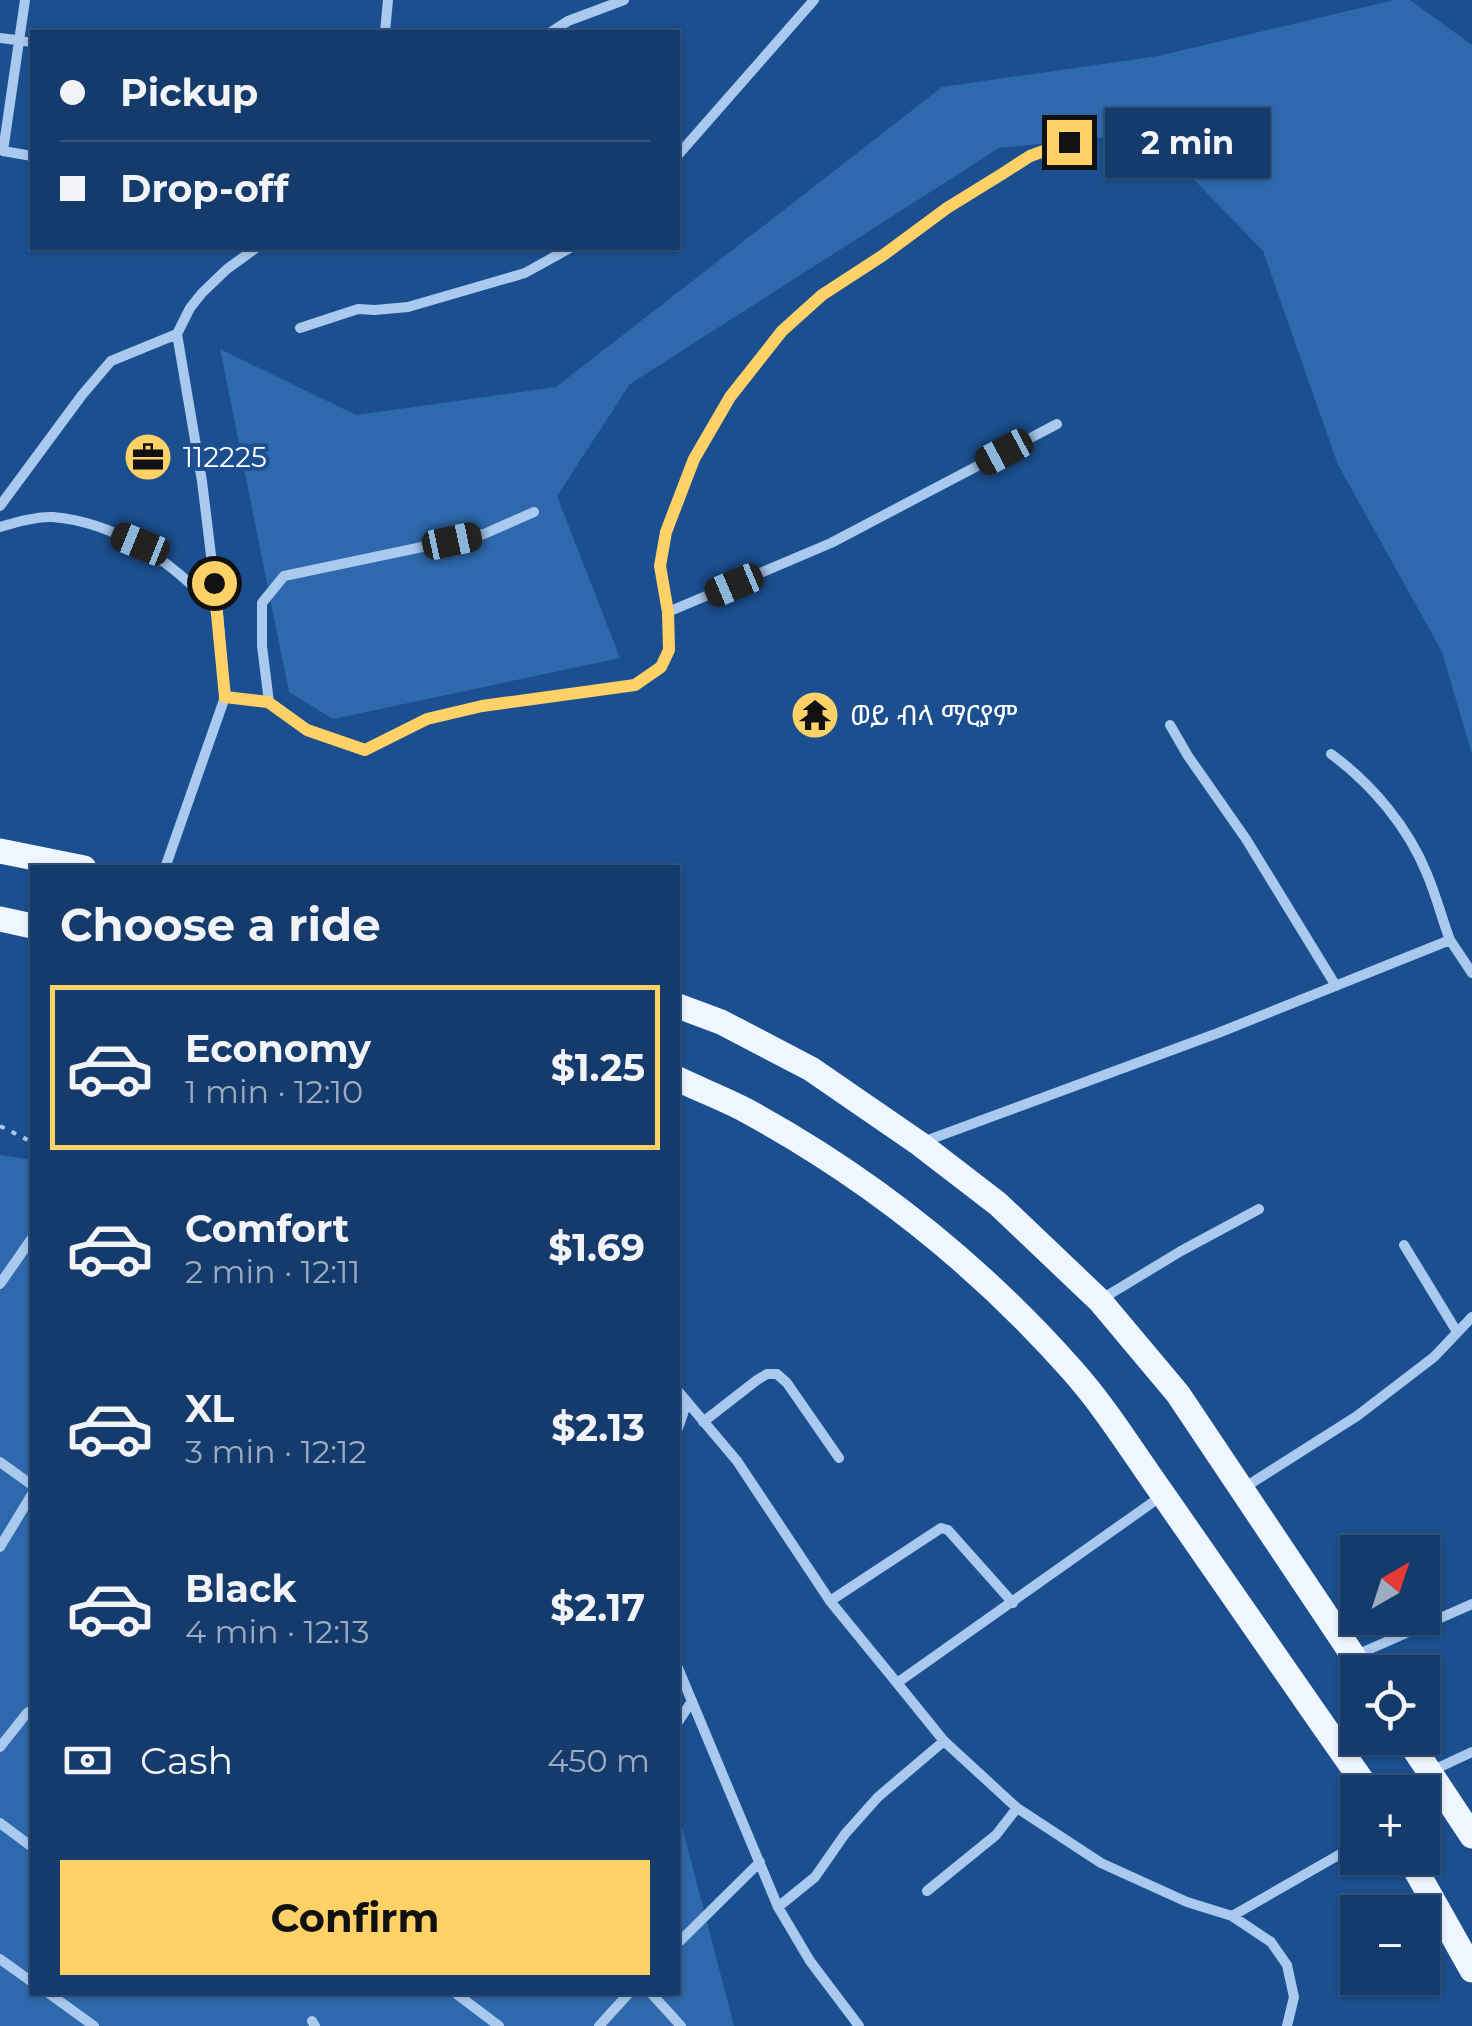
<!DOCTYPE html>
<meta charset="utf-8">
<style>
body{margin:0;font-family:Montserrat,"Noto Sans Ethiopic",sans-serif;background:#214673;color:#f1f3f6;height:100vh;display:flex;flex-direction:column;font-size:38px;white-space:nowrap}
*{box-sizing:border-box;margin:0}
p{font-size:32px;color:#9dadc1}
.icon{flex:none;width:55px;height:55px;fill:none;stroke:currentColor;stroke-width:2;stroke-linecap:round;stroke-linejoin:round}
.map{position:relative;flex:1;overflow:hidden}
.side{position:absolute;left:30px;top:865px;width:650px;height:1130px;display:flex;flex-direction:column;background:#143b6b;border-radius:0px;box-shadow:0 2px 8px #0004,0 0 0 2px #33557e}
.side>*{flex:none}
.top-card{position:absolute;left:30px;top:30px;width:650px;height:220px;border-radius:0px;box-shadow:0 2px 8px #0004,0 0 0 2px #33557e;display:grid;align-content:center;height:220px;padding:0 30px;background:#143b6b}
.needle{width:65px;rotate:39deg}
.controls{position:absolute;left:1340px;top:1535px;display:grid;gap:20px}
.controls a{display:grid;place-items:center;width:100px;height:100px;border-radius:0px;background:#143b6b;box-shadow:0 2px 8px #0004,0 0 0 2px #33557e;font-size:50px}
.end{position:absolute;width:45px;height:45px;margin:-22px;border:12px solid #ffd166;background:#111;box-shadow:0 0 0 5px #111}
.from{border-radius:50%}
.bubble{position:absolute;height:70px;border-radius:0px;background:#143b6b;box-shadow:0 2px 8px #0004,0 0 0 2px #33557e;font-size:32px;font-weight:700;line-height:70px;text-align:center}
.car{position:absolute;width:30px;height:60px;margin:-30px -15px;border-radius:12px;box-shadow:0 0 8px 2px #0007;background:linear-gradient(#222 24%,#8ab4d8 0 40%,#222 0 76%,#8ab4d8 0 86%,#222 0)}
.top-card b{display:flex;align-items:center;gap:35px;height:95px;font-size:38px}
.top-card b+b{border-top:2px solid #33557e}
.top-card i{width:25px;height:25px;background:#f1f3f6}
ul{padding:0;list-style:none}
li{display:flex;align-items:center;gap:30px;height:165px;margin:0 20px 15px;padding:0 10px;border:5px solid transparent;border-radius:0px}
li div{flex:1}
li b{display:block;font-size:38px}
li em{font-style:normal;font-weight:700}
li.selected{border-color:#ffd166}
li>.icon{width:90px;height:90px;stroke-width:1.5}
h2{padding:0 30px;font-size:45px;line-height:120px}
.pay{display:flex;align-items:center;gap:25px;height:110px;padding:0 30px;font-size:38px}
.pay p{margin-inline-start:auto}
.cta{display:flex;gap:20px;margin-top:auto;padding:20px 30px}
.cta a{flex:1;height:115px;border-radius:0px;background:#ffd166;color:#111;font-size:40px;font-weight:700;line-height:115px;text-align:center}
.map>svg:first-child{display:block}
.green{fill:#2e69ad}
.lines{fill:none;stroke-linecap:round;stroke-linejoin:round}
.path{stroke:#a9c9ee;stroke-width:4;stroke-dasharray:5 8;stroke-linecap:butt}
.street{stroke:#a9c9ee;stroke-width:10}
.primary{stroke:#f0f6ff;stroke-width:25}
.route{stroke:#ffd166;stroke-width:12}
.labels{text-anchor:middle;stroke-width:8;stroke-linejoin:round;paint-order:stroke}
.poi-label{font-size:28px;fill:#fff;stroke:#1b4f8f;text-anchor:start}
</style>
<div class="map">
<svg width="1472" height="2026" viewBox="0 0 1472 2026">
<rect width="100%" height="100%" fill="#1b4f8f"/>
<path class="green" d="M1394 0H1410L1472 45V754L1442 652 1338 465 1263 251 1149 133 999 148 630 384 557 496 620 658 333 719 289 692 220 349 356 415 556 387 942 87 1158 56Z
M0 1155 32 1160V1992H678V1811L734 2026H0Z"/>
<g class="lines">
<path class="path" d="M0 1126 32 1142"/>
<path class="street" d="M25 0 3 151 32 156
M385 32 388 0
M551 32 568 21 624 0
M0 38 32 42
M678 155 814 0
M300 328 358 309 375 310 408 307 525 273 570 248
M0 506 82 395 111 361 177 334
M0 527C16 522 37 516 53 517 120 523 175 564 218 612
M668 612 831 543 1057 424
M225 697 269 702 307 730 365 750 427 719 482 706 635 685 661 667 669 649 668 612 660 566 666 532 694 459 730 397 782 331 822 295 882 256 947 208 1030 156 1069 142
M269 702 262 646V603L284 576 484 534 534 512
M1170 725 1188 756 1246 839 1336 986
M1331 754C1372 784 1408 827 1427 874 1436 895 1442 919 1450 940
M165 868 225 697 218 613 202 481 177 334 190 308 202 293 227 269 256 248
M920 1143 1218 1033 1450 940 1472 973
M1404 1245 1457 1332
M0 1284 32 1238
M1100 1300 1181 1251 1259 1209
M678 1391 737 1461 830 1601 897 1683
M703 1422 757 1380 767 1374H777L787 1383 839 1458
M678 1428 687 1402
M0 1462 32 1485
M1242 1489 1357 1416 1434 1357 1472 1317
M1163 1495 897 1683 944 1741 1017 1808 1101 1863 1187 1902 1232 1916 1271 1942 1287 1965 1294 1997 1287 2026
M0 1547 32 1494
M830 1601 941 1528 948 1530 1013 1603
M1354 1656 1472 1604
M678 1668 778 1907
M678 1722 692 1701
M0 1747 27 1713 32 1710
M1393 1792 1429 1772 1472 1752
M0 1823 32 1847
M927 1891 996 1835 1017 1808
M1232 1916 1358 1844
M678 1943 760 1862
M0 1959 32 1982
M47 1992 94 2026
M454 1992 499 2026
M650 1992 681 2026
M312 2021 315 2026
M599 2026 630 1992
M859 2026 810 1961 778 1907 815 1877 845 1834 878 1797 944 1741"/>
<path class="primary" d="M0 851 84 868
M0 919 32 926
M678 1006 721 1022 811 1069 920 1144 998 1204 1100 1301 1178 1394 1364 1672
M678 1079C700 1090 725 1099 747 1111 870 1178 979 1265 1072 1370 1106 1408 1132 1451 1162 1493 1232 1593 1300 1693 1370 1792
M1407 1738 1472 1836
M1409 1858 1472 1970"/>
</g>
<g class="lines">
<path class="route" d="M214 583 225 697 268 702 307 730 365 750 427 719 482 706 635 685 661 667 669 650 668 612 660 566 666 532 694 459 730 397 782 331 822 295 882 256 947 208 1002 174 1030 156 1069 142"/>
</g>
<defs>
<g id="office-disc" transform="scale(2.5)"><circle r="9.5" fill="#ffd166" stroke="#1b4f8f"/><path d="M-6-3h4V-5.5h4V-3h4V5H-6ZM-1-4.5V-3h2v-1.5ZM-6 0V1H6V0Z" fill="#111"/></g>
<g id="temple-disc" transform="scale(2.5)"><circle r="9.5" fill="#ffd166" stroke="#1b4f8f"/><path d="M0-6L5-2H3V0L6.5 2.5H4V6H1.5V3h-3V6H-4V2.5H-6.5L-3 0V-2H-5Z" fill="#111"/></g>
</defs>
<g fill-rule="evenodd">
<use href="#office-disc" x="148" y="457"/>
<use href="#temple-disc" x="815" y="715"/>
</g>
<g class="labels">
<g class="poi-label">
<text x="183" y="467">112225</text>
<text x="850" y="725">ወይ ብላ ማርያም</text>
</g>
</g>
</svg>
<div class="controls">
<a><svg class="needle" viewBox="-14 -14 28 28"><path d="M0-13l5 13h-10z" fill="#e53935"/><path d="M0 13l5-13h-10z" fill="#9dadc1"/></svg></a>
<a><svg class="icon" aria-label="locate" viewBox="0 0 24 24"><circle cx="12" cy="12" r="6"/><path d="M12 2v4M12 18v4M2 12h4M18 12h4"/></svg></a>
<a>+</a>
<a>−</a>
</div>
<i class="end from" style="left:214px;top:583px"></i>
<i class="end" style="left:1069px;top:142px"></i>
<div class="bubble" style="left:1105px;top:108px;width:165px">2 min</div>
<i class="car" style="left:1004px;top:452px;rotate:242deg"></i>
<i class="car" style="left:452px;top:541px;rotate:78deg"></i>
<i class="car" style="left:140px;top:544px;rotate:292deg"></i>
<i class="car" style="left:734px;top:585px;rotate:247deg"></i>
<div class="top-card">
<b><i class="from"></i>Pickup</b>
<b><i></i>Drop-off</b>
</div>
<section class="side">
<h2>Choose a ride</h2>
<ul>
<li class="selected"><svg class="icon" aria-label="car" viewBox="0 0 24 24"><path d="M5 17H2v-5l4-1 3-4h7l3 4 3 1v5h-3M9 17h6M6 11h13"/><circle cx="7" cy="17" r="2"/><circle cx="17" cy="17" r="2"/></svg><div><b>Economy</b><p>1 min · 12:10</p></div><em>$1.25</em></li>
<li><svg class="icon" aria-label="car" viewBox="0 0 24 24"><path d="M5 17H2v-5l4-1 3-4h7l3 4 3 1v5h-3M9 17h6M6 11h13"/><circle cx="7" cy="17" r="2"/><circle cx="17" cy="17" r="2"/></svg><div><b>Comfort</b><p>2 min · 12:11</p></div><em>$1.69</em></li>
<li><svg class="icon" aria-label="car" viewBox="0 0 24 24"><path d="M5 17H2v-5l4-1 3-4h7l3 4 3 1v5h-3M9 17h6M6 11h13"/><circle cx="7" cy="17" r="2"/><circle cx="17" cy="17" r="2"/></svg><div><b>XL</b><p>3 min · 12:12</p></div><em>$2.13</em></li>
<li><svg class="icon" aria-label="car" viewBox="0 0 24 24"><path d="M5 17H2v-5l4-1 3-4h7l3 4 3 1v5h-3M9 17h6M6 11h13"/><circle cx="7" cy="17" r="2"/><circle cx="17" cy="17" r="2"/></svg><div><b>Black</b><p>4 min · 12:13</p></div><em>$2.17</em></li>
</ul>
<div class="pay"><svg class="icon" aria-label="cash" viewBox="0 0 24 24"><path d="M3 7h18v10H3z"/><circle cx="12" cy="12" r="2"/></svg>Cash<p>450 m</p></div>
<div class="cta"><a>Confirm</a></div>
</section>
</div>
